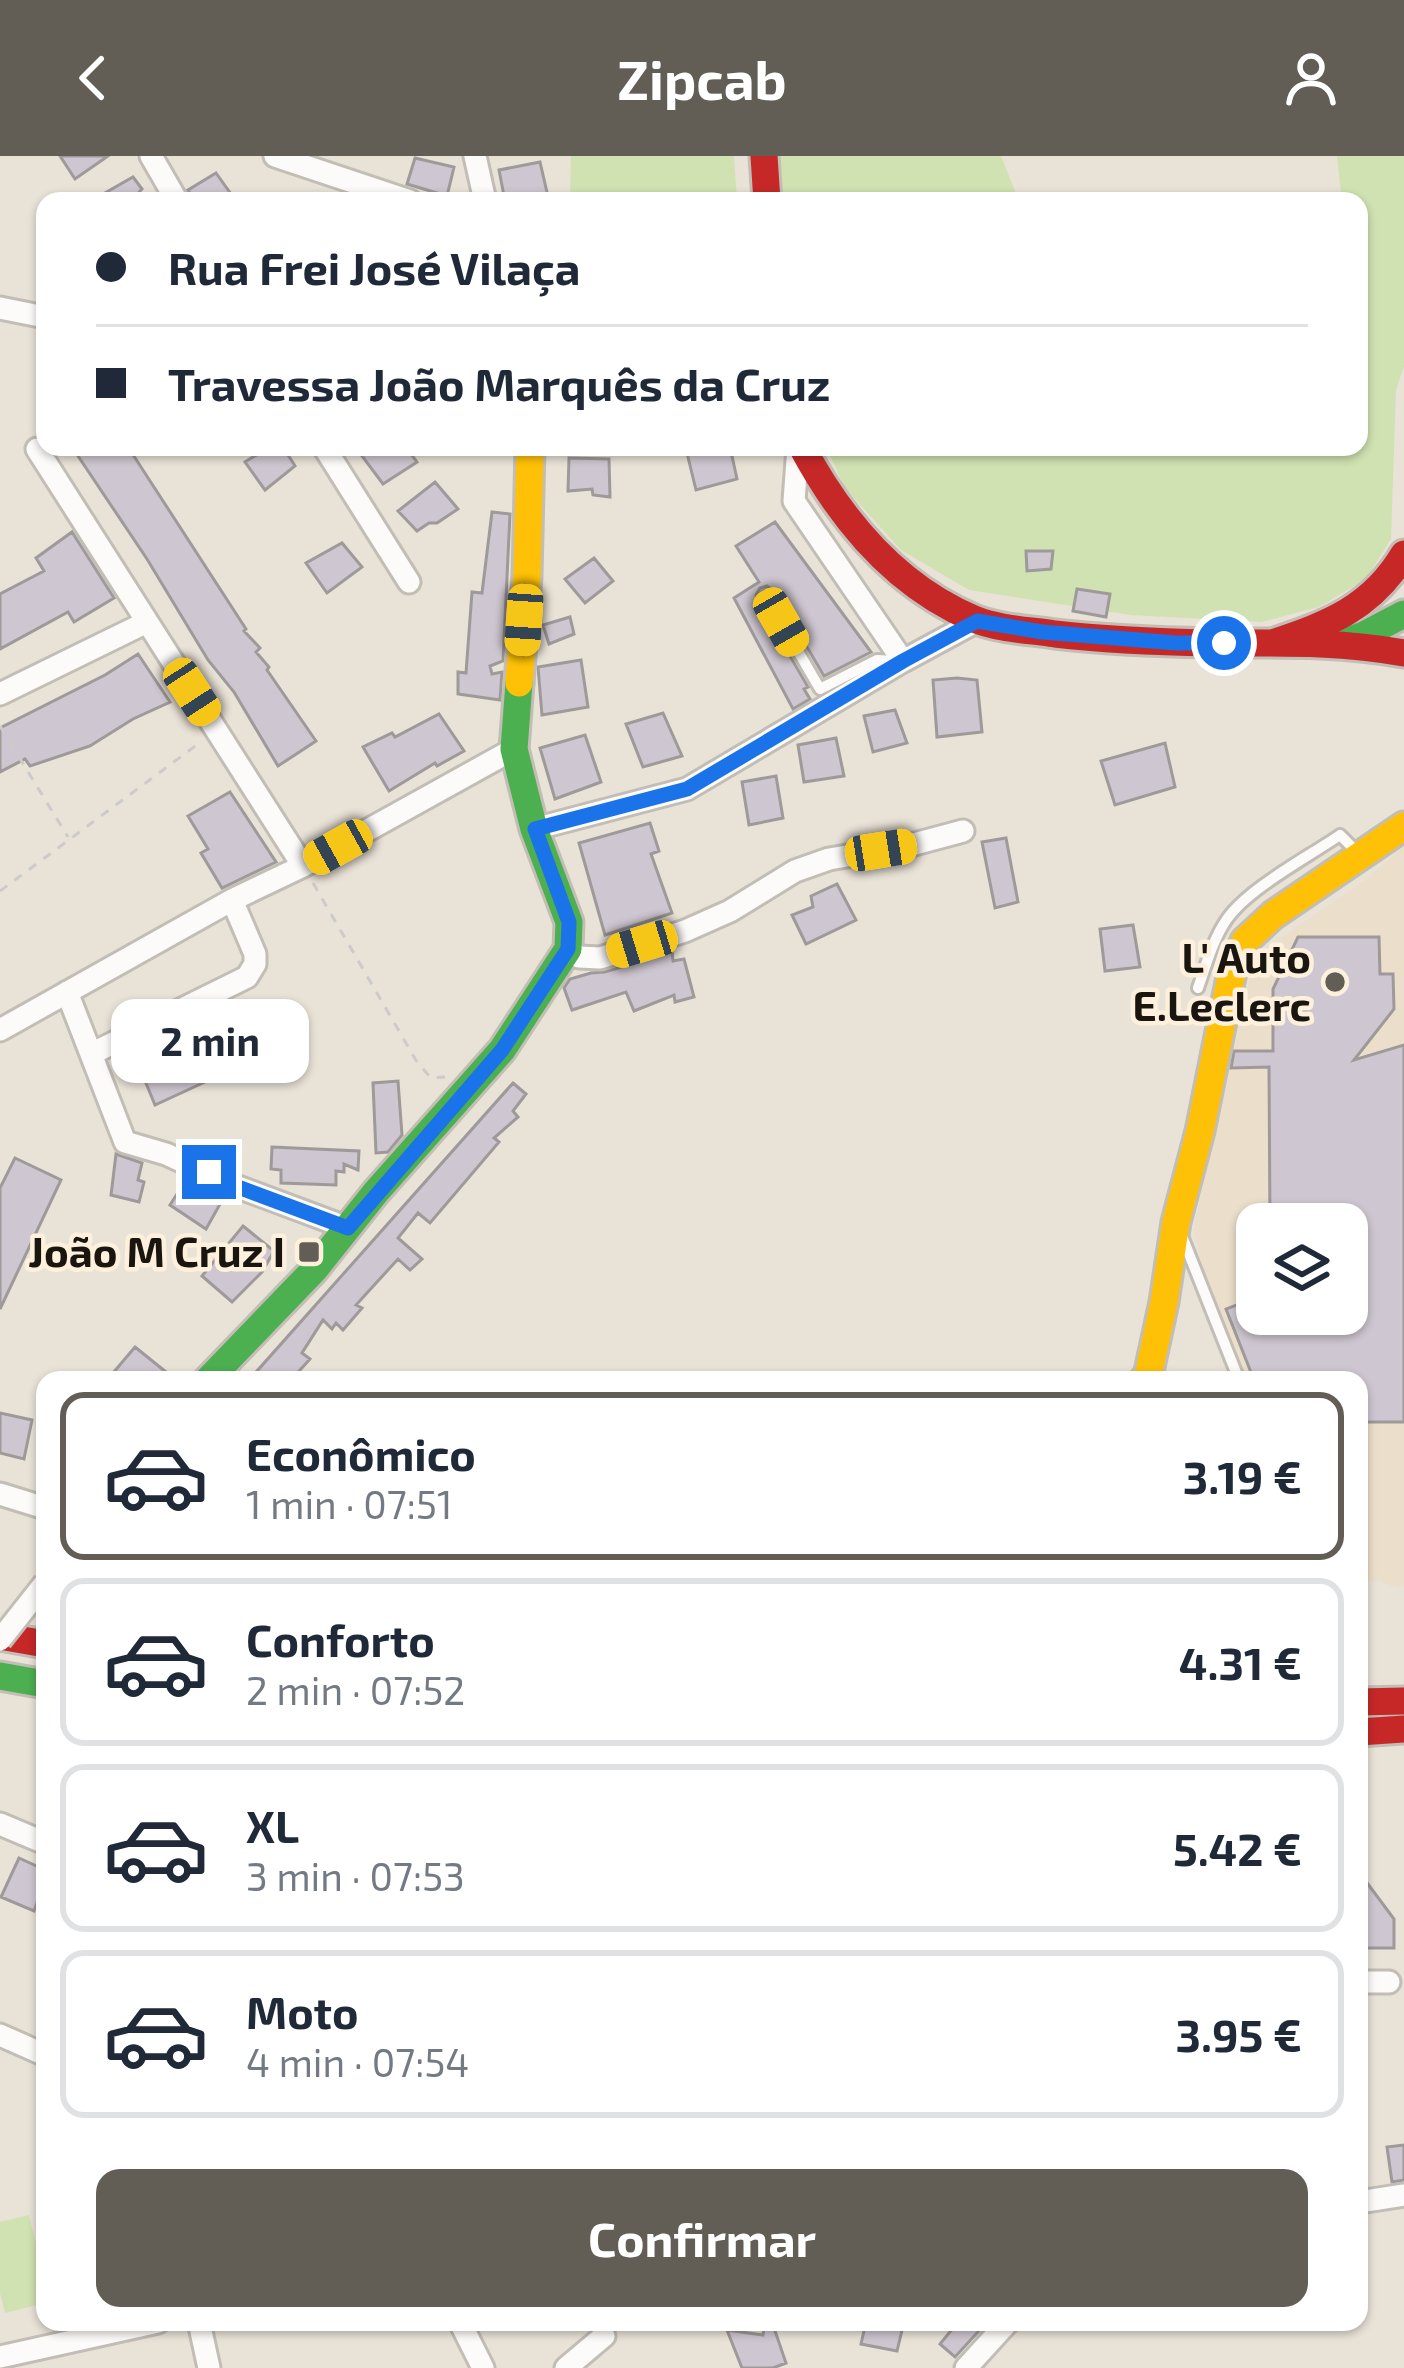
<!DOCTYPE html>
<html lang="pt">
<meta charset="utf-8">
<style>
body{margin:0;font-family:"Exo 2",sans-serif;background:#f2f2f3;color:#1f2937;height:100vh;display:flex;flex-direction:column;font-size:45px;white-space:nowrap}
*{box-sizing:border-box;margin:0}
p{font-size:39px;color:#747a83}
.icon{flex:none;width:66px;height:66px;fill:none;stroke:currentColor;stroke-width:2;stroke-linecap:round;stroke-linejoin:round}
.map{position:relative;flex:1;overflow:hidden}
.side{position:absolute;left:36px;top:1215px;width:1332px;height:960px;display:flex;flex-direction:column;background:#fff;border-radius:24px;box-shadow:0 3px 9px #0004}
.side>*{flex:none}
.guide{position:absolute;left:36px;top:36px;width:1332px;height:264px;border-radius:24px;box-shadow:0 3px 9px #0004;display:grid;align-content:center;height:264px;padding:0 60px;background:#fff}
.fabs{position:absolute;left:1236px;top:1047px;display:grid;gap:24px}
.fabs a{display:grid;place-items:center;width:132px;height:132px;border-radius:24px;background:#fff;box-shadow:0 3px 9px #0004;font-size:60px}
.end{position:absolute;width:54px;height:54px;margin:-27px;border:15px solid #1a73e8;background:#fff;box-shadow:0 0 0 6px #fff}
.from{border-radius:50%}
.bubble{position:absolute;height:84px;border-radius:24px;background:#fff;box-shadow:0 3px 9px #0004;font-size:39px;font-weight:700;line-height:84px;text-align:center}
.car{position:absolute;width:36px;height:72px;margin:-36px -18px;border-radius:15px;box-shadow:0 0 9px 3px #0007;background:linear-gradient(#f5c518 24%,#345 0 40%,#f5c518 0 76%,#345 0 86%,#f5c518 0)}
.guide b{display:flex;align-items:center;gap:42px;height:114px;font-size:45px}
.guide b+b{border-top:3px solid #e0e1e3}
.guide i{width:30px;height:30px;background:#1f2937}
ul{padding:21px 0 0;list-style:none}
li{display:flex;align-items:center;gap:36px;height:168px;margin:0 24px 18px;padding:0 36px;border:6px solid #e0e1e3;border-radius:24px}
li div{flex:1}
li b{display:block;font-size:45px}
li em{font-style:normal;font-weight:700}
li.active{border-color:#625d55}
li>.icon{width:108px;height:108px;stroke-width:1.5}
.primary-button{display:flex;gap:24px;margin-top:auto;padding:24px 60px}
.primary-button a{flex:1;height:138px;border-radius:24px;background:#625d55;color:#fff;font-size:48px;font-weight:700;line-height:138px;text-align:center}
header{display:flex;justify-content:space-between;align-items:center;height:156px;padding:0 60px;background:#625d55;color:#fff;font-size:54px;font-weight:700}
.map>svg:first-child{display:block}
.built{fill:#ebdfcb;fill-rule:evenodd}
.green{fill:#d0e2b1}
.building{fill:#cec6d0;stroke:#9e9a99;stroke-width:3}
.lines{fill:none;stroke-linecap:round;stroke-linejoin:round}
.lane-casing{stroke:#c2bdb5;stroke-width:16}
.street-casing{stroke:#c2bdb5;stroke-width:27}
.fast-casing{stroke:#c2bdb5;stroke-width:33}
.slow-casing{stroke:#c2bdb5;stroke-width:33}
.jam-casing{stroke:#c2bdb5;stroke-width:33}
.path{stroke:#cdcbc9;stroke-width:3;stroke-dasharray:9 9;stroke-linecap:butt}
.lane{stroke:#fcfbf9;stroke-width:10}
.street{stroke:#fcfbf9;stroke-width:21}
.fast{stroke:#4caf50;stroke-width:27}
.slow{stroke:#ffc107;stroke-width:27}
.jam{stroke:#c62828;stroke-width:27}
.street-bridge-casing{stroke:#c2bdb5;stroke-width:27;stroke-linecap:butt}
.street-bridge{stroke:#fcfbf9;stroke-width:21}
.route{stroke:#1a73e8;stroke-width:15}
.poi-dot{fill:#625d55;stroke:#fdf1dd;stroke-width:4.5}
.labels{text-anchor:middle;stroke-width:9;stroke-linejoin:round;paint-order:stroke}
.poi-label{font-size:42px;font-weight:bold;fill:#1a150f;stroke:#fdf1dd;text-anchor:end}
</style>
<header><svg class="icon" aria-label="back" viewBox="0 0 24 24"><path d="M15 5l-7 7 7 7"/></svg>Zipcab<svg class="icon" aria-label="person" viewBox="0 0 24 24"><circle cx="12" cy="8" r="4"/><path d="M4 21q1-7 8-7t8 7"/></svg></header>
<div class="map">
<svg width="1404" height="2212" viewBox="0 0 1404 2212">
<rect width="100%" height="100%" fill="#e9e2d7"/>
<path class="built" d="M1404 690V1429L1398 1432 1379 1425 1359 1427V1224H1228L1194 1074 1211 984 1255 800 1366 723ZM1257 1068H1347V1158H1257Z"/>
<path class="green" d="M571 0H734L737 45H570Z
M775 0H1001L1019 45H779Z
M1337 0H1404V210L1396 234 1391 383 1366 423 1319 451 1261 466 1130 459 969 434 901 394 845 332 826 291H1359V45H1342Z
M29 2059 45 2126V2147L5 2157 0 2137V2066Z"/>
<path class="building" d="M60 0H108L75 23Z
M415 2 454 11 447 40 407 28Z
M540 6 549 45H505L499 14Z
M216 17 236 45H195L188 34Z
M133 21 142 33 131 45H91Z
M72 291H128L246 473 244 475 260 492 256 496 269 511 267 514 316 585 278 610 234 536 208 504 147 403Z
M269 291H283L295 310 265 334 245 306Z
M377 291H406L417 306 383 328 362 300Z
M695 291H730L737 323 696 334 686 293Z
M569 302 609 303 610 341 593 339 592 333 568 335Z
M435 326 458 353 437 367H429L417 375 398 355Z
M492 356 510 358 503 505 490 510 492 518 502 516 500 544 458 538V516L466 517 472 436 482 437Z
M775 366 871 496 824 520 774 435 767 430 760 432 756 439 758 445 808 531 804 533 810 543 793 553 734 442 759 426 736 390Z
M72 376 114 442 74 466 68 456 0 493V438L44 415 36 402Z
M342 387 362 411 327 437 306 407Z
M1026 395H1053L1051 413 1027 415Z
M594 402 613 425 585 447 565 423Z
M1077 433 1110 438 1106 461 1073 455Z
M570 461 574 478 549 488 543 469Z
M138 498 170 546 133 563 90 590 30 610 25 603 0 616V572L105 519Z
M581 504 588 551 542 559 538 511Z
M957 522 977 524 982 576 937 581 933 524Z
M895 554 907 587 873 596 864 560Z
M663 557 682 600 643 611 626 568Z
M439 558 464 595 437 610 435 607 389 635 363 591 392 577 395 581Z
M585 579 601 626 555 643 540 592Z
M836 582 844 620 804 626 798 589Z
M1165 587 1175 631 1115 649 1101 605Z
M776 620 783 662 749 669 742 626Z
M230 636 276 706 222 732 201 697 208 693 188 660Z
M650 667 659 695 651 698 672 757 605 779 579 687Z
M1006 682 1018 746 995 752 982 686Z
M837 728 856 764 806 788 792 759 813 751 811 740Z
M1133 769 1140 811 1105 815 1100 773Z
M1298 781H1379L1380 818H1393L1394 853 1354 904 1404 889V1266H1359V1224H1254L1226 1153 1255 1142 1240 1102 1257 1095V1158H1347V1068H1270L1269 911 1231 912 1234 895H1273V833Z
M672 795 673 805 684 803 694 841 675 846 674 839 634 855 626 836 572 854 564 832 570 823 591 817 605 816Z
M184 877 209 924 155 949 136 903Z
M398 925 402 979 388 996 376 997 373 927Z
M513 927 526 938 513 955 518 961 494 982 499 986 430 1067 418 1057 398 1082 422 1103 410 1114 398 1103 356 1149 362 1152 343 1174 336 1167 332 1173 323 1164 302 1197 310 1203 291 1224H249Z
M272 991 359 995 358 1014 344 1008V1016L336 1015V1029L281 1027V1014L271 1013Z
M116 998 142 1007 138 1024 144 1026 139 1046 111 1039Z
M15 1002 61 1024 0 1153V1032Z
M186 1024 224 1041 206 1073 170 1049Z
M243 1070 274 1095 262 1116 232 1146 202 1120Z
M135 1191 176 1224H107Z
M0 1257 32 1264 24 1303 0 1297Z
M19 1702 45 1714V1726L34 1755 1 1741Z
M1359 1716 1394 1763V1792H1359Z
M1404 1989V2024L1392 2026 1387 1991Z
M765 2166H772L786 2207 773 2212H742L727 2174 763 2179Z
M866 2166H904L897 2195 861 2188Z
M958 2166H987L955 2201 940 2188Z"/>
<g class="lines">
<g class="lane-casing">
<path id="lane" d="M766 440 820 533 877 504 894 505
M1198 832C1206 809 1213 783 1227 763 1249 732 1308 701 1340 679L1358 697
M1182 1080 1239 1224"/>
</g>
<g class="street-casing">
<path id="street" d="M151 0 177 45
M275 0 410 45
M475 0 485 45
M0 152 45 161
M324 291 409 426
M798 291 794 345 903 505
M37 293 303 710
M0 538 147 466
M534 673 687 633 903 505 977 465
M568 793 579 801 600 802 685 775 730 755 795 715 829 703 907 690 963 675
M67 836 125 986 166 998 238 1031 348 1072
M0 874 232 744 303 710 514 593
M91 898 247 821 255 808V798L232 744
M0 1338 45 1352
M0 1668 45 1687
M1359 1826H1389
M0 1879 45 1899
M1359 2046 1404 2039
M199 2166 209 2212
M460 2166 483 2212
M0 2201 158 2166
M566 2212 604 2180
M966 2212 1008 2166"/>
</g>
<g class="fast-casing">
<path id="fast" d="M1344 486 1364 479 1404 458
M208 1224 314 1114 376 1036 502 894 568 793 569 766 534 673 514 593 519 527
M0 1520 45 1528"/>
</g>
<g class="slow-casing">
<path id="slow" d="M519 527 527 420 530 291
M1144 1224 1148 1220 1164 1146 1176 1066 1200 975 1233 811 1245 785 1273 759 1404 670"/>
</g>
<g class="jam-casing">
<path id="jam" d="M764 0 767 45
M802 291C841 364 896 430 974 463 998 473 1029 474 1055 478 1107 484 1159 486 1211 487 1276 487 1340 485 1404 497
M1272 487C1329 468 1372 452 1404 398
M0 1480 45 1488
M1359 1546 1404 1545
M1359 1576 1404 1573"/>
</g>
<path class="path" d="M0 570 68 681
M313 727 417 906 431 922 445 921
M0 735 198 588"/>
<use href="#lane" class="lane"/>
<use href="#street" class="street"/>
<use href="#fast" class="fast"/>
<use href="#slow" class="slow"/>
<use href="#jam" class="jam"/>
<g class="street-bridge-casing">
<path id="street-bridge" d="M0 1484 45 1427"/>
</g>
<use href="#street-bridge" class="street-bridge"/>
</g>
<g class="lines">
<path class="route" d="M209 1016 238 1031 348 1072 502 894 568 793 569 766 535 673 687 633 903 505 977 465 1042 476 1176 487H1224"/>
</g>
<g class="poi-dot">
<circle cx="1335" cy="826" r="12"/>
<rect x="297" y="1084" width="24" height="24" rx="6"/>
</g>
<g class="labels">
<g class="poi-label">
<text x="1311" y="817">L' Auto<tspan x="1311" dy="48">E.Leclerc</tspan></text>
<text x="285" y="1111">João M Cruz I</text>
</g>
</g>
</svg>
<div class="fabs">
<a><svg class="icon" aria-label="layers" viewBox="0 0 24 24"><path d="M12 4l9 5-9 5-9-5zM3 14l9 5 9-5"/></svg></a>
</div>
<i class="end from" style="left:1224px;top:487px"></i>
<i class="end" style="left:209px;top:1016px"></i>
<div class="bubble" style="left:111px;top:843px;width:198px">2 min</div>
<i class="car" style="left:524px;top:464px;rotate:184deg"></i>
<i class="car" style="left:781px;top:466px;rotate:150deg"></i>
<i class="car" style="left:192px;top:536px;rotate:147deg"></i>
<i class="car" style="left:338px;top:691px;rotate:241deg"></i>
<i class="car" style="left:881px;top:694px;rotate:81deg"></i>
<i class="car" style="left:642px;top:788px;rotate:253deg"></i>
<div class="guide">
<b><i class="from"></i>Rua Frei José Vilaça</b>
<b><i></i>Travessa João Marquês da Cruz</b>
</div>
<section class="side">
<ul>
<li class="active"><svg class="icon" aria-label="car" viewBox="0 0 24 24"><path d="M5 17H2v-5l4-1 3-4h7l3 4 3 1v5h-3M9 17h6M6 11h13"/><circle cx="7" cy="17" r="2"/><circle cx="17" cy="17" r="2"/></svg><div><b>Econômico</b><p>1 min · 07:51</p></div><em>3.19 €</em></li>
<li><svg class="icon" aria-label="car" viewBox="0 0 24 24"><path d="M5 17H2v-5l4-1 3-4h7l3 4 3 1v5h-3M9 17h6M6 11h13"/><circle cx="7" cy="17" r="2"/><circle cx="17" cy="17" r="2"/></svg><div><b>Conforto</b><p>2 min · 07:52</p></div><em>4.31 €</em></li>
<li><svg class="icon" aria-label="car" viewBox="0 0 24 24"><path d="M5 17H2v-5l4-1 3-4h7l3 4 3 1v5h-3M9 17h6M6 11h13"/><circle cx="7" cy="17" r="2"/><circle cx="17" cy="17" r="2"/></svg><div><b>XL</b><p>3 min · 07:53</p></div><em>5.42 €</em></li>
<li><svg class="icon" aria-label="car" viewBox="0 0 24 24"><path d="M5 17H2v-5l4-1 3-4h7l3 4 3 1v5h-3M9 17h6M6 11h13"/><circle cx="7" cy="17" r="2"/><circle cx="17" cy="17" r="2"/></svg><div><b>Moto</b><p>4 min · 07:54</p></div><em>3.95 €</em></li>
</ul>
<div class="primary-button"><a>Confirmar</a></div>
</section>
</div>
